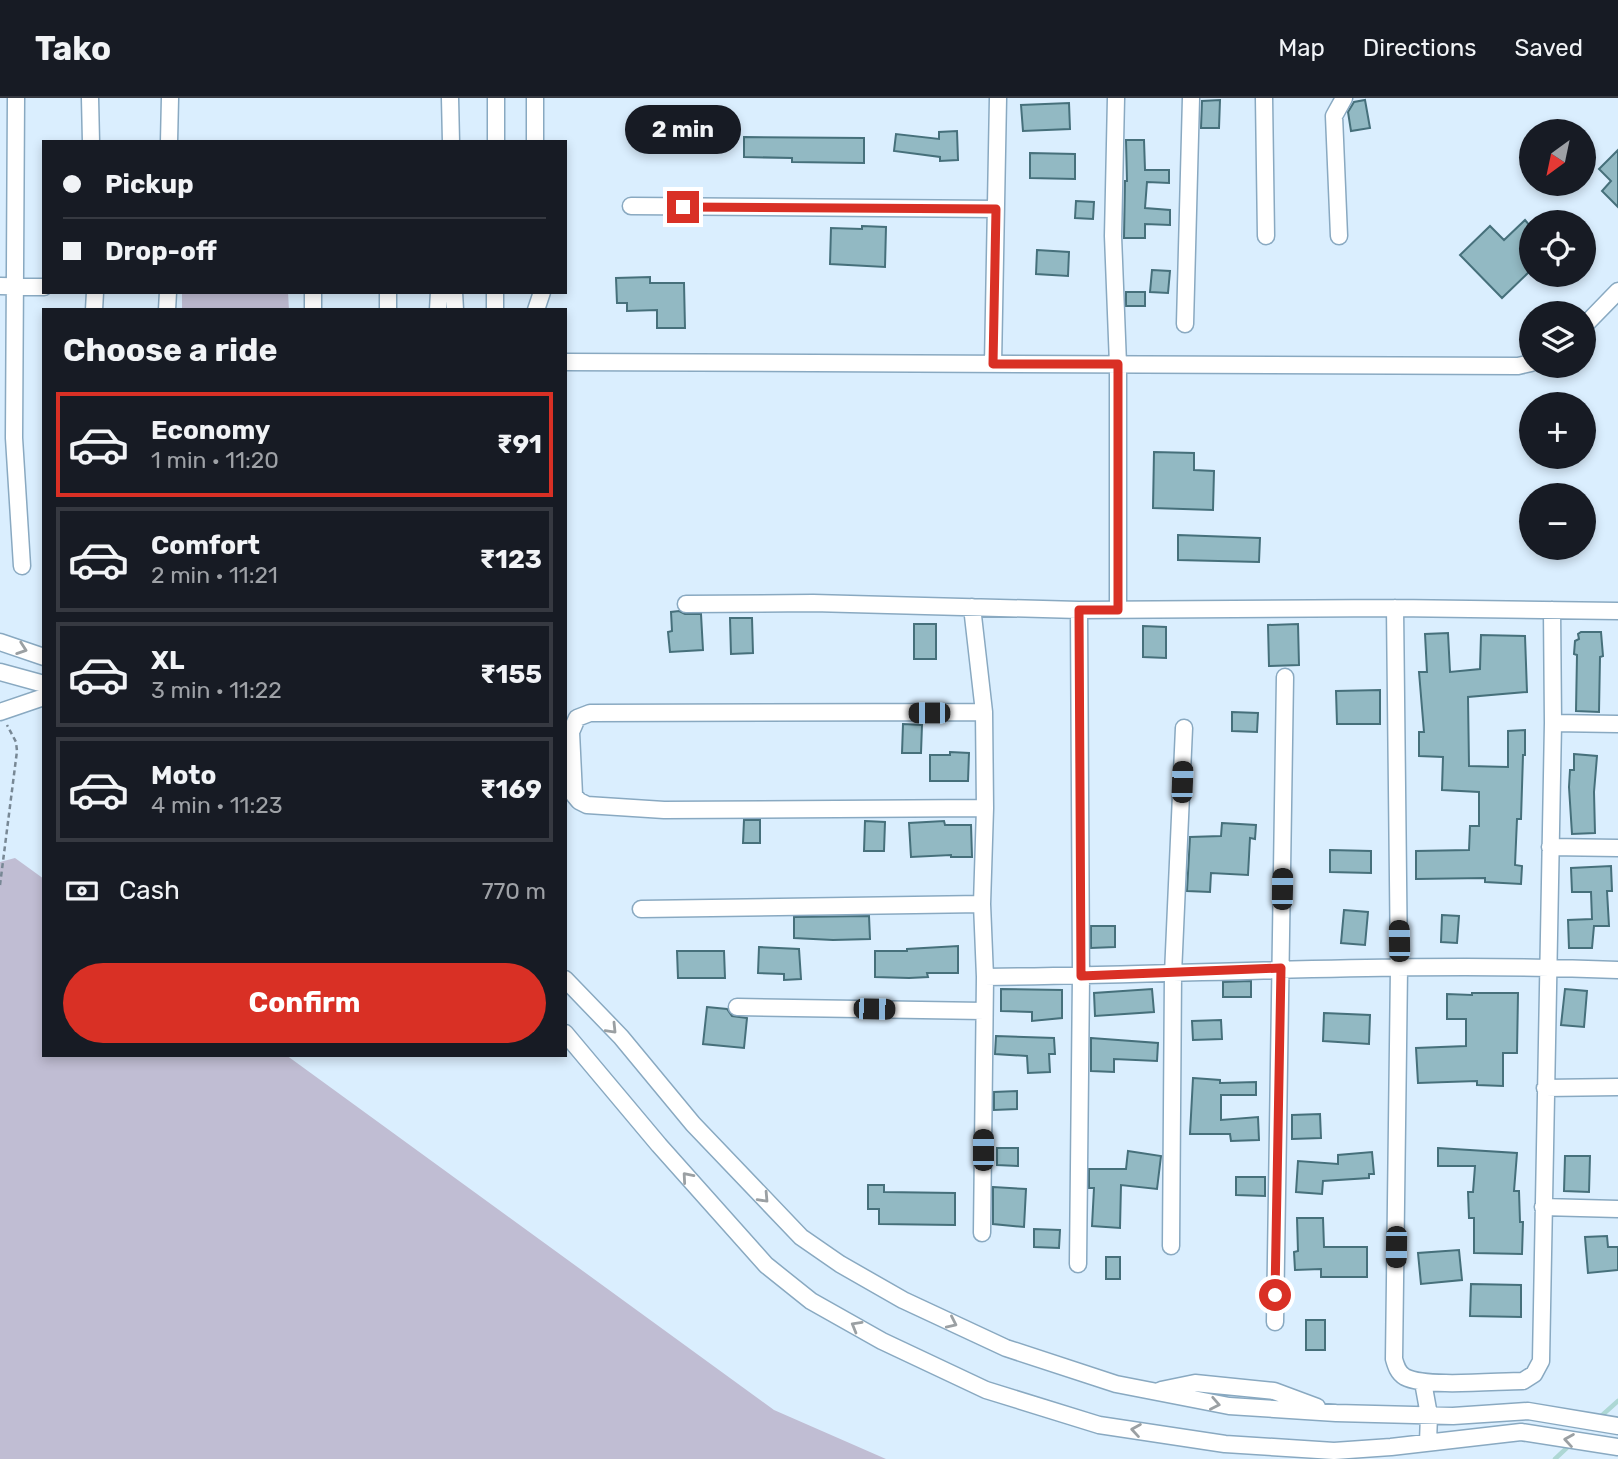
<!DOCTYPE html>
<meta charset="utf-8">
<style>
body{margin:0;font-family:Rubik,sans-serif;background:#20242c;color:#f1f3f6;height:100vh;display:flex;flex-direction:column;font-size:26px;white-space:nowrap}
*{box-sizing:border-box;margin:0}
p{font-size:23px;color:#9ea1a6}
.icon{flex:none;width:38px;height:38px;fill:none;stroke:currentColor;stroke-width:2;stroke-linecap:round;stroke-linejoin:round}
.map{position:relative;flex:1;overflow:hidden}
.sheet{position:absolute;left:42px;top:210px;width:525px;height:749px;display:flex;flex-direction:column;background:#171b24;border-radius:0px;box-shadow:0 4px 10px #0003}
.sheet>*{flex:none}
.guide{position:absolute;left:42px;top:42px;width:525px;height:154px;border-radius:0px;box-shadow:0 4px 10px #0003;display:grid;align-content:center;height:154px;padding:0 21px;background:#171b24}
.needle{width:46px;rotate:213deg}
.controls{position:absolute;left:1519px;top:21px;display:grid;gap:14px}
.controls a{display:grid;place-items:center;width:77px;height:77px;border-radius:50%;background:#171b24;box-shadow:0 4px 10px #0003;font-size:35px}
.end{position:absolute;width:32px;height:32px;margin:-16px;border:9px solid #d93025;background:#fff;box-shadow:0 0 0 4px #fff}
.from{border-radius:50%}
.bubble{position:absolute;height:49px;border-radius:24px;background:#171b24;box-shadow:0 4px 10px #0003;font-size:23px;font-weight:700;line-height:49px;text-align:center}
.car{position:absolute;width:21px;height:42px;margin:-21px -10px;border-radius:9px;box-shadow:0 0 5px 2px #0007;background:linear-gradient(#222 24%,#8ab4d8 0 40%,#222 0 76%,#8ab4d8 0 86%,#222 0)}
.guide b{display:flex;align-items:center;gap:24px;height:66px;font-size:26px}
.guide b+b{border-top:2px solid #363941}
.guide i{width:18px;height:18px;background:#f1f3f6}
ul{padding:0;list-style:none}
li{display:flex;align-items:center;gap:21px;height:105px;margin:0 14px 10px;padding:0 7px;border:4px solid #363941;border-radius:0px}
li div{flex:1}
li b{display:block;font-size:26px}
li em{font-style:normal;font-weight:700}
li.active{border-color:#d93025}
li>.icon{width:63px;height:63px;stroke-width:1.5}
h2{padding:0 21px;font-size:32px;line-height:84px}
.pay{display:flex;align-items:center;gap:18px;height:77px;padding:0 21px;font-size:26px}
.pay p{margin-inline-start:auto}
.action{display:flex;gap:14px;margin-top:auto;padding:14px 21px}
.action a{flex:1;height:80px;border-radius:42px;background:#d93025;color:#fff;font-size:28px;font-weight:700;line-height:80px;text-align:center}
header{display:flex;align-items:center;gap:42px;box-sizing:border-box;height:98px;padding:0 35px;background:#171b24;border-bottom:2px solid #363941}
header strong{font-size:33px}
nav{display:flex;gap:38px;margin-inline-start:auto;font-size:24px}
.map>svg:first-child{display:block}
.green{fill:#c0bdd3}
.lines{fill:none;stroke-linecap:round;stroke-linejoin:round}
.stream{stroke:#add7d4;stroke-width:4.5}
.building{fill:#92b9c3;stroke:#46707b;stroke-width:2}
.minor-casing{stroke:#89a9c1;stroke-width:19}
.path{stroke:#788895;stroke-width:2.5;stroke-dasharray:5 3.5;stroke-linecap:butt}
.minor{stroke:#fff;stroke-width:16}
.oneway{stroke:#9ba0a3}
.route{stroke:#d93025;stroke-width:9}
</style>
<header>
<strong>Tako</strong>
<nav><a>Map</a><a>Directions</a><a>Saved</a></nav>
</header>
<div class="map">
<svg width="1618" height="1361" viewBox="0 0 1618 1361">
<rect width="100%" height="100%" fill="#daeefe"/>
<path class="green" d="M182 194H288L289 212H182Z
M15 760 44 781V957H286L774 1312 886 1361H0V764Z"/>
<g class="lines">
<path class="stream" d="M1599 1320 1618 1303
M1555 1361 1572 1345"/>
</g>
<path class="building" d="M1220 2 1219 30H1201L1202 3Z
M1365 2 1370 30 1351 33 1348 14 1354 4Z
M1069 5 1070 31 1023 33 1021 7Z
M957 33 958 62 940 63V59L894 53 896 36 939 41V34Z
M744 39 864 40V65L792 64V60L744 59Z
M1126 42H1144L1145 72H1169V85L1147 84 1145 110 1170 112V127L1145 126V140H1124L1125 83H1127Z
M1618 52V109L1602 93 1611 83 1599 71Z
M1030 55 1075 56V81L1030 80Z
M1076 103 1094 104 1093 121 1075 120Z
M1525 122 1531 129V172L1502 200 1460 157 1490 128 1504 142Z
M862 128 886 129 885 169 830 166 831 130 862 131Z
M1037 152 1069 154 1068 178 1036 176Z
M1152 172 1170 173 1168 195 1150 194Z
M650 179V185H684L685 230H657V212L627 213V205H617L616 180Z
M1126 194H1145V208H1126Z
M1154 354 1194 355V372L1214 373 1213 412 1153 410Z
M1178 437 1260 440 1259 464 1178 462Z
M679 513 685 516H701L703 552 670 554 668 534 672 533 671 514Z
M730 520H752L753 555 731 556Z
M914 526H936V561H914Z
M1298 526 1299 567 1269 568 1268 527Z
M1143 528 1166 529V560L1143 559Z
M1581 534H1601L1603 558 1600 559 1599 614 1576 613 1577 557 1574 556 1575 543 1579 541 1578 536Z
M1448 535 1450 574 1480 571 1481 537 1525 538 1527 594 1468 599 1469 668 1508 669V633L1525 632V657H1523L1521 721H1517L1515 767 1522 768 1521 786 1485 784V780L1416 781V753L1469 752 1470 728H1479V694L1442 692 1443 659 1419 658V634H1424L1419 574H1427L1425 536Z
M1380 592V626H1337L1336 593Z
M1232 614 1258 615 1257 634 1232 633Z
M903 626 922 627 921 655H902Z
M950 654 969 655 968 683H930V657H950Z
M1574 656 1597 658 1594 694 1595 735 1572 736 1569 689 1570 672H1574Z
M744 722H760V745H743Z
M865 723 885 724 884 753H864Z
M944 723 945 727H971L972 759H951V757L911 759 909 725Z
M1222 725 1256 727 1255 741 1250 740 1248 777 1211 775 1210 794 1187 793 1190 739 1221 738Z
M1330 752 1371 753V775L1330 774Z
M1611 768 1612 793H1607L1609 828H1594L1592 850H1569L1568 822 1592 821 1591 794H1572L1571 770Z
M1344 812 1368 814 1365 847 1341 845Z
M1442 817 1459 818 1457 845 1441 844Z
M869 818 870 841 833 842 794 840V819Z
M1091 828H1115V849L1091 850Z
M958 848V875H927L928 879 909 880 875 879V853H907V851Z
M759 849 799 851 801 881 784 882V876L758 875Z
M677 853H724L725 880H678Z
M1251 883V899H1223V884Z
M1001 891 1062 892V920L1032 923V914L1001 913Z
M1152 891 1154 914 1095 918 1094 895Z
M1565 891 1587 893 1584 929 1561 927Z
M1472 895H1518L1517 955H1503V988L1477 987V983L1418 985 1416 950 1466 948V921H1447V896L1472 897Z
M707 909 727 911 732 918 747 920 744 950 703 946Z
M1324 915 1370 917 1369 946 1323 943Z
M1221 922 1222 941 1193 942 1192 923Z
M996 938 1054 940 1055 956H1049L1050 974 1028 975 1027 958 995 956Z
M1091 940 1158 945 1157 963 1114 961V974L1091 973Z
M1193 980 1220 982V985L1256 984V997H1221V1022L1258 1019 1259 1042 1231 1043 1230 1036H1190Z
M1017 993V1011L994 1012V994Z
M1320 1016 1321 1040 1292 1041V1017Z
M997 1050H1018V1068L997 1067Z
M1438 1050 1517 1055 1514 1093H1519L1520 1124H1523L1522 1156 1474 1155V1120H1469L1468 1094H1473L1475 1068H1438Z
M1128 1053 1161 1058 1157 1091 1121 1087 1120 1130 1092 1128 1094 1090H1089V1071H1126Z
M1372 1054 1374 1076H1369V1080L1323 1083 1322 1096 1296 1094 1298 1063 1338 1066V1057Z
M1565 1058H1590L1589 1094 1564 1093Z
M1236 1079H1265V1098L1236 1097Z
M868 1087H884V1094L955 1095V1127L879 1126V1111H868Z
M993 1089 1026 1091 1024 1129 993 1126Z
M1297 1120H1323L1324 1149H1367V1179H1321V1171L1295 1172 1294 1154 1298 1153Z
M1034 1131 1060 1132 1059 1150 1034 1149Z
M1607 1138 1608 1149H1618V1172L1588 1175 1585 1139Z
M1459 1152 1462 1182 1421 1186 1418 1155Z
M1106 1159H1120V1181H1106Z
M1471 1186 1521 1187V1219L1470 1218Z
M1306 1222H1325V1252H1306Z"/>
<g class="lines">
<g class="minor-casing">
<path id="minor" d="M16 0 14 340 22 468
M90 0 91 44
M450 0 451 44
M1116 0 1113 138 1118 266V512
M1264 0 1266 138
M169 44 170 0
M496 44V0
M535 44V0
M631 108 996 111
M1339 138 1334 18 1344 0
M0 188 44 189
M388 194V212
M454 194 455 212
M94 212 95 194
M167 212 168 194
M313 212V194
M438 212 439 194
M495 212V194
M536 212 542 194
M1185 226 1191 0
M1584 228 1618 193
M565 264 1518 268 1531 265
M993 266 998 0
M686 506 813 505 1079 512 1395 510 1618 513
M972 509 984 614 985 710 982 806 985 879 982 1135
M1395 510 1399 870 1394 1261C1396 1268 1398 1275 1405 1279 1426 1290 1497 1283 1523 1283L1534 1276 1541 1263 1553 625 1552 512
M0 544 44 559
M0 574 44 586
M0 614 44 599
M984 614 590 615 577 620 571 634 574 697 579 703 587 707 664 712 985 710
M1553 625 1618 626
M1550 749 1618 750
M641 811 982 806
M985 879C1196 877 1407 863 1618 872
M565 881 621 939 693 1026 801 1139 840 1166 903 1202 1006 1250 1116 1286 1229 1308 1336 1315 1453 1318 1528 1313 1618 1328
M737 909 984 913
M565 935 659 1047 766 1167 811 1203 882 1243 986 1292 1099 1327 1225 1346 1334 1353 1391 1349 1521 1334 1618 1349
M1545 990 1618 989
M1543 1109 1618 1111
M1171 1148 1173 876 1184 630
M1078 1166 1081 878 1079 512
M1275 1224 1285 579
M1423 1284 1429 1317 1428 1344
M1161 1292 1195 1285 1274 1293 1317 1309"/>
</g>
<path class="path" d="M0 787 17 653 16 644 7 627"/>
<use href="#minor" class="minor"/>
</g>
<defs><path id="oneway-chevron" d="M-2-3.5L2.5 0L-2 3.5" fill="none" stroke-width="1.6" stroke-linecap="round" stroke-linejoin="round" transform="scale(1.75)"/></defs>
<g class="oneway">
<use href="#oneway-chevron" transform="translate(22 551) rotate(19)"/>
<use href="#oneway-chevron" transform="translate(612 931) rotate(46)"/>
<use href="#oneway-chevron" transform="translate(687 1079) rotate(-131)"/>
<use href="#oneway-chevron" transform="translate(764 1100) rotate(47)"/>
<use href="#oneway-chevron" transform="translate(952 1225) rotate(25)"/>
<use href="#oneway-chevron" transform="translate(856 1228) rotate(-150)"/>
<use href="#oneway-chevron" transform="translate(1215 1306) rotate(11)"/>
<use href="#oneway-chevron" transform="translate(1136 1332) rotate(-171)"/>
<use href="#oneway-chevron" transform="translate(1569 1342) rotate(-171)"/>
</g>
<g class="lines">
<path class="route" d="M683 109 996 111 993 266H1118V512H1079L1081 878 1281 870 1275 1197"/>
</g>
</svg>
<div class="controls">
<a><svg class="needle" viewBox="-14 -14 28 28"><path d="M0-13l5 13h-10z" fill="#e53935"/><path d="M0 13l5-13h-10z" fill="#9ea1a6"/></svg></a>
<a><svg class="icon" aria-label="locate" viewBox="0 0 24 24"><circle cx="12" cy="12" r="6"/><path d="M12 2v4M12 18v4M2 12h4M18 12h4"/></svg></a>
<a><svg class="icon" aria-label="layers" viewBox="0 0 24 24"><path d="M12 4l9 5-9 5-9-5zM3 14l9 5 9-5"/></svg></a>
<a>+</a>
<a>−</a>
</div>
<i class="end from" style="left:1275px;top:1197px"></i>
<i class="end" style="left:683px;top:109px"></i>
<div class="bubble" style="left:625px;top:7px;width:116px">2 min</div>
<i class="car" style="left:929px;top:615px;rotate:270deg"></i>
<i class="car" style="left:1182px;top:684px;rotate:2deg"></i>
<i class="car" style="left:1282px;top:791px;rotate:1deg"></i>
<i class="car" style="left:1399px;top:843px;rotate:359deg"></i>
<i class="car" style="left:874px;top:911px;rotate:91deg"></i>
<i class="car" style="left:983px;top:1052px;rotate:0deg"></i>
<i class="car" style="left:1396px;top:1149px;rotate:181deg"></i>
<div class="guide">
<b><i class="from"></i>Pickup</b>
<b><i></i>Drop-off</b>
</div>
<section class="sheet">
<h2>Choose a ride</h2>
<ul>
<li class="active"><svg class="icon" aria-label="car" viewBox="0 0 24 24"><path d="M5 17H2v-5l4-1 3-4h7l3 4 3 1v5h-3M9 17h6M6 11h13"/><circle cx="7" cy="17" r="2"/><circle cx="17" cy="17" r="2"/></svg><div><b>Economy</b><p>1 min · 11:20</p></div><em>₹91</em></li>
<li><svg class="icon" aria-label="car" viewBox="0 0 24 24"><path d="M5 17H2v-5l4-1 3-4h7l3 4 3 1v5h-3M9 17h6M6 11h13"/><circle cx="7" cy="17" r="2"/><circle cx="17" cy="17" r="2"/></svg><div><b>Comfort</b><p>2 min · 11:21</p></div><em>₹123</em></li>
<li><svg class="icon" aria-label="car" viewBox="0 0 24 24"><path d="M5 17H2v-5l4-1 3-4h7l3 4 3 1v5h-3M9 17h6M6 11h13"/><circle cx="7" cy="17" r="2"/><circle cx="17" cy="17" r="2"/></svg><div><b>XL</b><p>3 min · 11:22</p></div><em>₹155</em></li>
<li><svg class="icon" aria-label="car" viewBox="0 0 24 24"><path d="M5 17H2v-5l4-1 3-4h7l3 4 3 1v5h-3M9 17h6M6 11h13"/><circle cx="7" cy="17" r="2"/><circle cx="17" cy="17" r="2"/></svg><div><b>Moto</b><p>4 min · 11:23</p></div><em>₹169</em></li>
</ul>
<div class="pay"><svg class="icon" aria-label="cash" viewBox="0 0 24 24"><path d="M3 7h18v10H3z"/><circle cx="12" cy="12" r="2"/></svg>Cash<p>770 m</p></div>
<div class="action"><a>Confirm</a></div>
</section>
</div>
